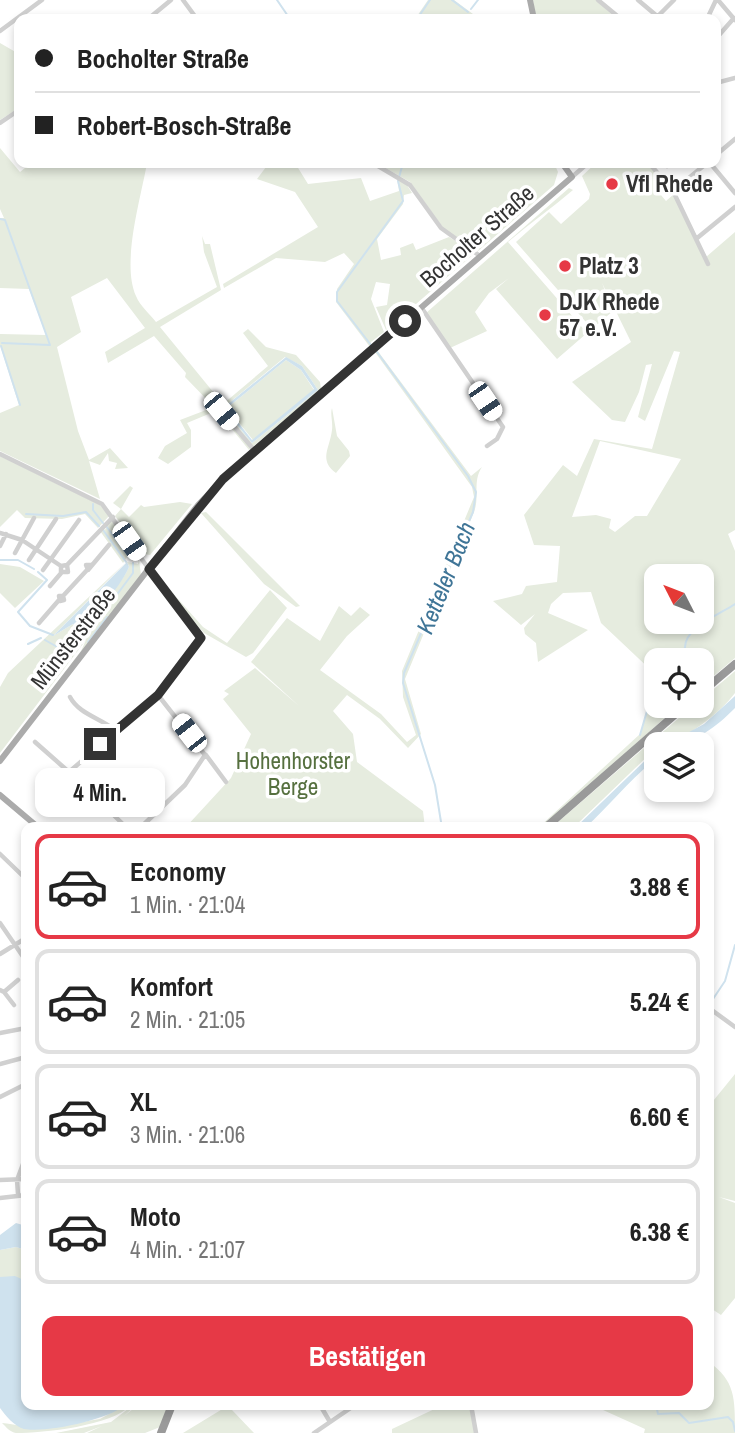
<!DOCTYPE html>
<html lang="de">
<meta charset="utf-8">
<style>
body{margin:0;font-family:"Archivo Narrow",sans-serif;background:#f6f6f6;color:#222;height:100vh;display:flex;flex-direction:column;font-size:26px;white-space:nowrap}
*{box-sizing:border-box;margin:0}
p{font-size:23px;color:#767676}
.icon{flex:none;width:38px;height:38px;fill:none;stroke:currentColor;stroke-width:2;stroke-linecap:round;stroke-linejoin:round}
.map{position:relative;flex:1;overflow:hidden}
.details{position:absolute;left:21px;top:822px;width:693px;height:588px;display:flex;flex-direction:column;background:#fff;border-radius:14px;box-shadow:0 4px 10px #0003}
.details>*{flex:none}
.hud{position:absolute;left:14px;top:14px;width:707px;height:154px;border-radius:14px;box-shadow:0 4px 10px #0003;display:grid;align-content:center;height:154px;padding:0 21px;background:#fff}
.needle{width:46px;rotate:312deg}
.fabs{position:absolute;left:644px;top:564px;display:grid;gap:14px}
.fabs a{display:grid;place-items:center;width:70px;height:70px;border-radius:14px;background:#fff;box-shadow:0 4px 10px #0003;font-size:35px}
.end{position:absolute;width:32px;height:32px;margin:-16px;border:9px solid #333;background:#fff;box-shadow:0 0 0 4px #fff}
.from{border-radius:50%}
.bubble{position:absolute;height:49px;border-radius:14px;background:#fff;box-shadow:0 4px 10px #0003;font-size:23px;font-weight:800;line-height:49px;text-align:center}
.car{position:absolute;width:21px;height:42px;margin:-21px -10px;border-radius:9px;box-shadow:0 0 5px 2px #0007;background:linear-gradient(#fff 24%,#345 0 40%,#fff 0 76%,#345 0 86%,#fff 0)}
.hud b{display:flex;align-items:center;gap:24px;height:66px;font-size:26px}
.hud b+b{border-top:2px solid #e0e0e0}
.hud i{width:18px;height:18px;background:#222}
ul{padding:12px 0 0;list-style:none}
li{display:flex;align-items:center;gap:21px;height:105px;margin:0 14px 10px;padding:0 7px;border:4px solid #e0e0e0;border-radius:14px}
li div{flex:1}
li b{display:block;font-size:26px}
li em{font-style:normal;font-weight:800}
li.selected{border-color:#e63946}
li>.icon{width:63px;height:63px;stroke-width:1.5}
.action{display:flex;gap:14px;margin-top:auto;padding:14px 21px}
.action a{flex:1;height:80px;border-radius:14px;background:#e63946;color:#fff;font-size:28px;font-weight:800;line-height:80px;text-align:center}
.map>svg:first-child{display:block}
.green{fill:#e6ecdf;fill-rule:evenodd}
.water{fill:#cfe2ee;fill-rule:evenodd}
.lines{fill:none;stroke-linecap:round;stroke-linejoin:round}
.stream{stroke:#cfe2ee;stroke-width:2}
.minor{stroke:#d0d0d0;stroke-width:4.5}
.major{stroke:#ababab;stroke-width:6}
.highway{stroke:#9a9a9a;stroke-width:8}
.route{stroke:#333;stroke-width:9}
.poi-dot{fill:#e63946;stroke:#fff;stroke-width:2.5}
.labels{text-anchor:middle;stroke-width:7;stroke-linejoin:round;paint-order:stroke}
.poi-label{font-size:23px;font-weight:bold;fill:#333;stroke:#fff;text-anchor:start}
.street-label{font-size:23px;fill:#333;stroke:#fff}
.park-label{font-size:23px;fill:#56703f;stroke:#fff}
.water-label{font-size:24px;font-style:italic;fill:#3f7597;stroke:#fff}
</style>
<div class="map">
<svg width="735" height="1433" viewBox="0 0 735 1433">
<rect width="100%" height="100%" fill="#fff"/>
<path class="green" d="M428 0H454L473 14 469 19H415Z
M533 0H596L617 19H536Z
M0 43 19 54V108L0 120Z
M0 148 20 172 31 163H147C141 198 121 263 136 296 140 306 150 314 156 322L217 287 204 252 202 236 205 244H210L221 290 160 327 223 404 268 366 243 333 248 329 266 347 296 355 320 382 321 389 249 450 227 423 223 427 211 413 187 423 191 430V447L168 464 158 458 165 446 187 433 180 420 214 407 185 377 186 373 154 336 108 363 105 352 145 328 107 278 71 297 81 332 57 347 78 431 89 460 110 448 128 468 115 469 117 463 109 461 108 453 100 465 89 461 100 499 0 451V413L19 405 0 345V334L46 335 29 289 0 288V218H4L0 209ZM285 357 302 366 318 390 252 443 223 408Z
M269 163H295L308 184 361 178 370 201 399 191 397 178 407 185 412 193 404 195 403 204 377 239 381 260 401 255 400 248 413 243 416 250 449 237 475 253 386 330 376 307 387 305 390 284 376 282 371 299 384 332 371 342 370 347 336 302 337 289 354 264 344 253 325 262 276 258 224 288 223 284 318 227 295 192 257 179Z
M377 163H554L558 172 554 185 477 252 444 229 410 182Z
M596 163H649L664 180 655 188 666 201 674 194 706 257 735 232V530L728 534 735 551V658L702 686V660H672L685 647 668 660H656L655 674 601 623 591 592 563 593 551 604 548 613 588 630 538 662 536 643 525 634 524 628 535 614 521 625 493 601 522 594 526 586 557 582 560 546 534 545 524 515 563 465 577 476 594 439 652 449 680 352 674 351 645 421 638 417 652 364 646 365 639 392 625 422 612 420 572 382 631 342 602 283 613 311 592 329 516 242 549 212 561 224 589 199 590 194 582 176ZM600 441 681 459 647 516H635L615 532 609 528 611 519 596 515 572 517ZM656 576H702V621H656Z
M569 188 573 190C552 208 529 224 508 242L587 333 557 359 496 289 509 278 489 293 475 312 487 331 450 348 426 313Z
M377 350 471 476 482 467C472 482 480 496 474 512L405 679 421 734 408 748 380 719 347 695 333 711 353 734 357 762 423 811 425 828H185L231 778 251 734 223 699 229 694 224 691 255 668 299 706 251 662 287 618 320 641 339 606 351 616 360 607 370 615 347 636 320 670 381 714 407 742 416 735 403 697 402 671 474 497 472 487 375 352Z
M286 360 301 370 314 390 253 440 227 408Z
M332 408 337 436 349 451 350 456 336 473C318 460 330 448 332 430 333 422 330 414 332 408Z
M0 456 100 505 109 516 98 528 85 514 62 519 25 518 17 510 0 527Z
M130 486 133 488 121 509 129 517 141 505 144 507 180 502 192 504 150 555 144 554 115 516 121 509 113 503Z
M206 512 300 606 296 607 264 584 201 513Z
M112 520 137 559 135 560 127 557 123 563 100 531 106 529 104 525Z
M139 560 141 575 0 757 81 651 86 640 0 753V687L8 673 125 563 53 636 73 624 87 632C93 624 93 618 97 611 107 595 121 585 129 567L127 562 138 564Z
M0 564 20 567 44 581 15 608 0 593Z
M270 590 287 608 253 653 246 657 204 633 168 593 171 591 203 627 227 643Z
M735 671V693C720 713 682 744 656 744V748L573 828H551L694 705H702V699Z
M656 681V705H679L543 828H538L640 734Z
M735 1074V1201L719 1197 735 1203V1298L721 1315 709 1307V1106Z
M16 1247 26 1250V1281L0 1277V1250Z
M709 1362C735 1381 735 1397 735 1433H644L645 1429 592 1405H709Z
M125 1405H131C112 1426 43 1433 16 1433 10 1432 6 1427 2 1423 17 1424 31 1430 45 1428L100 1419Z
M133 1405H136L124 1416 138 1405H168L160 1427 145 1433H87L102 1426 84 1433H56L111 1422Z
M229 1405H235L232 1410 254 1433H183Z
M443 1405H470L475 1433H392V1429Z"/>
<path class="water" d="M286 357 302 366 318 390 252 443 223 408ZM286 360 301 370 314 389 252 440 227 408Z
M127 562 129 567C119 590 100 604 92 627L85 633 73 624 53 636Z
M735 696V708C716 727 695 744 667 744L704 724Z
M656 750V759C630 779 610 805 585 828H575Z
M16 1223 26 1226V1250L16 1247 0 1250V1235Z
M15 1276 26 1281V1405H125C108 1420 46 1433 24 1429 15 1427 5 1415 0 1408V1277Z"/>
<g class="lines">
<path class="stream" d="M277 0 290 19
M452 0 468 12
M471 9 478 0
M417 19 430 0
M0 219 5 220 50 345 2 343
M371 345 337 301V292L403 201 398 181 403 163
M1 346 20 405
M377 352 468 476 476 492 473 512 404 673 403 683 435 785 442 828
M93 504V510L103 523
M26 514 63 516 86 512 99 526
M106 526 130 558
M103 530 126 562
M0 560H18L34 569
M38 572 47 580 18 612 30 626 53 635
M104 612 133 573V563
M45 640 66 652 83 640
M88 642 107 617
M28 644 41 638
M671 660 685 648C684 628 720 614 735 604
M640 735 656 680
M709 1005 725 981 735 945
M656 1405 658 1414 679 1413 689 1423 728 1417 733 1422 735 1431"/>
<path class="minor" d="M183 0 197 19
M598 0 621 19
M638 0 657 16
M718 0 735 20
M148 19 171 0
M655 19 674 0
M707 19 716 0
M0 31 42 0
M720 34 734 18
M716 83 735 78
M0 123 19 110
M716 155 735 139
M373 163 410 185 441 228 480 256
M649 163 673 191 708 264
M710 163 735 193
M667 166 671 163
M572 177 588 163
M673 191 707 163
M696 239 735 207
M421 307 503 427 497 439 487 446
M221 411 255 451
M0 454 102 504 164 590 201 634 200 641 158 695 69 772 35 742
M0 533 22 540 61 566
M0 546 6 534
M15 553 34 518
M29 560 56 519
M67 565 61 566V572H68L67 565 113 517
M91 565H86L88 570 109 545
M43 570 79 520
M50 586 62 572
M63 596 64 600 60 601 59 596H63L87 570
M39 623 59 600
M70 697C79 714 100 718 115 730
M206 755 226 782
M69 772 127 828
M140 828 185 785 205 755 158 695
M0 854 26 879
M0 923 26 961
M0 954 26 938
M0 990 4 992 18 980
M4 992 14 1005
M709 1008 735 1027
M0 1033 26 1028
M0 1064 26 1057
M0 1097 26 1084
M0 1180 26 1179
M18 1194 17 1180 26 1156
M0 1198 26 1195
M320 1405 330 1422
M471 1405 476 1433
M314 1433 355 1405"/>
<path class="major" d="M530 0 534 19
M0 761 198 505 223 479 572 177 562 163
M0 795 39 828"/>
<path class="highway" d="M702 692 735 664
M545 828 686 705
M161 1433 172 1405"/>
</g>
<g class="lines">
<path class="route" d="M100 744 158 695 201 638 149 569 223 479 405 321"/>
</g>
<g class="poi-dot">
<circle cx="612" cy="184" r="7"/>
<circle cx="565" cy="266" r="7"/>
<circle cx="545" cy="315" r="7"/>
</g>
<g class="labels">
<g class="poi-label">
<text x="626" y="192">Vfl Rhede</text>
<text x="579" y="274">Platz 3</text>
<text x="559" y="310">DJK Rhede<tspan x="559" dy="26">57 e.V.</tspan></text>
</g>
<g class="street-label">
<text transform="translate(477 236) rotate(-41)" y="8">Bocholter Straße</text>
<text transform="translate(73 638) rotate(-52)" y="8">Münsterstraße</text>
</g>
<g class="park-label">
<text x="293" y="769">Hohenhorster<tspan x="293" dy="26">Berge</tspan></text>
</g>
<g class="water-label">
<text transform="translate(446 578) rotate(-68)" y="8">Ketteler Bach</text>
</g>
</g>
</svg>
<div class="fabs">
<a><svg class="needle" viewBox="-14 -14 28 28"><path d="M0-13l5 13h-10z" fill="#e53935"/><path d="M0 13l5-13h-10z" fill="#767676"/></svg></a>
<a><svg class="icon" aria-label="locate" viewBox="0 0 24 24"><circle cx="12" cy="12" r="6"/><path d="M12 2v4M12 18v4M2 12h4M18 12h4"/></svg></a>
<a><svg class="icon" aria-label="layers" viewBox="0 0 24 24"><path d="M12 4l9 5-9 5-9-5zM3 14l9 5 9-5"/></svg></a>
</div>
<i class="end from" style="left:405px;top:321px"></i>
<i class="end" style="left:100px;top:744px"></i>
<div class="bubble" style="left:35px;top:768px;width:130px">4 Min.</div>
<i class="car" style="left:485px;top:401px;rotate:146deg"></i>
<i class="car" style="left:221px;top:411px;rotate:140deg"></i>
<i class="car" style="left:129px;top:541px;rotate:145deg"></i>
<i class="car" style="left:189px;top:733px;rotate:322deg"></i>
<div class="hud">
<b><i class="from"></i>Bocholter Straße</b>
<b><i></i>Robert-Bosch-Straße</b>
</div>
<section class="details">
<ul>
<li class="selected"><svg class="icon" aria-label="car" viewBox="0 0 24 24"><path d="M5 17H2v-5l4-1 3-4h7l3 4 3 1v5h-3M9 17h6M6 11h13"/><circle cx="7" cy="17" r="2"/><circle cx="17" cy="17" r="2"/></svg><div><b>Economy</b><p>1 Min. · 21:04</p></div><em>3.88 €</em></li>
<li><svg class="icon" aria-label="car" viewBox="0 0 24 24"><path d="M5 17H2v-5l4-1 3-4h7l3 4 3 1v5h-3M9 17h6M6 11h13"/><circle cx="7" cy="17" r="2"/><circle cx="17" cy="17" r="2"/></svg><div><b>Komfort</b><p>2 Min. · 21:05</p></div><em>5.24 €</em></li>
<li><svg class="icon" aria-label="car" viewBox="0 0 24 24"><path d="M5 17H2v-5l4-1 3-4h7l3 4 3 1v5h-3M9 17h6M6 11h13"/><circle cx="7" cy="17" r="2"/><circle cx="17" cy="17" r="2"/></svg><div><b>XL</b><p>3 Min. · 21:06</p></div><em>6.60 €</em></li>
<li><svg class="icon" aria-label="car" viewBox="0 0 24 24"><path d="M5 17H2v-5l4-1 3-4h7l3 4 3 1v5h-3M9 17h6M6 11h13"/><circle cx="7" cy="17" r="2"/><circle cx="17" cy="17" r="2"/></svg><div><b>Moto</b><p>4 Min. · 21:07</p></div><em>6.38 €</em></li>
</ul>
<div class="action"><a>Bestätigen</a></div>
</section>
</div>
